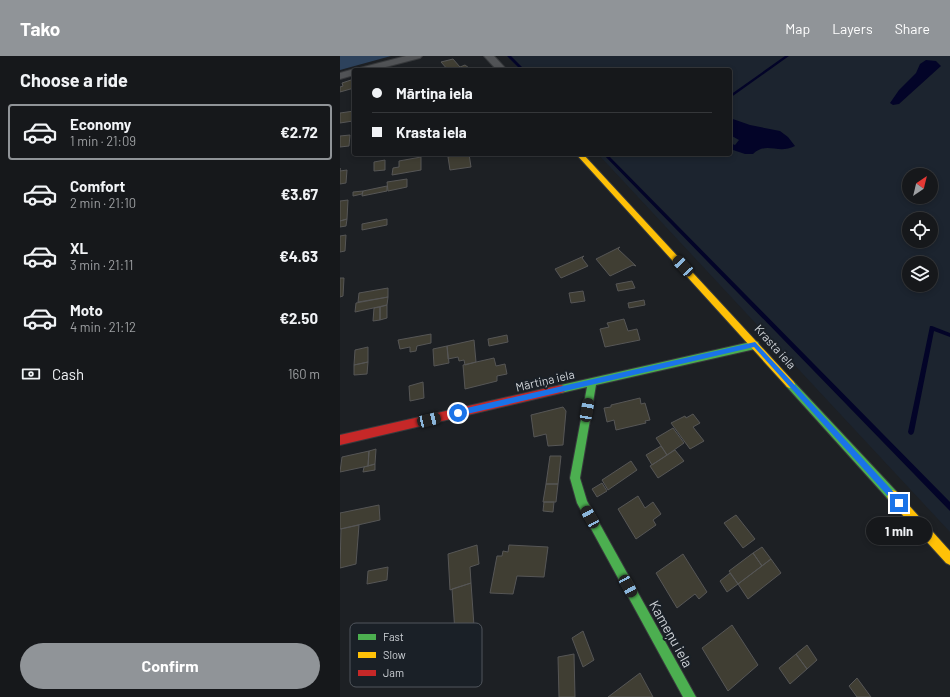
<!DOCTYPE html>
<meta charset="utf-8">
<style>
body{margin:0;font-family:Barlow,sans-serif;background:#232528;color:#f1f3f6;height:100vh;display:flex;flex-direction:column;font-size:15px;white-space:nowrap}
*{box-sizing:border-box;margin:0}
p{font-size:13px;color:#9ea0a3}
.icon{flex:none;width:22px;height:22px;fill:none;stroke:currentColor;stroke-width:2;stroke-linecap:round;stroke-linejoin:round}
.map{position:relative;flex:1;overflow:hidden}
.side{display:flex;flex-direction:column;background:#16181b;width:340px}
.side>*{flex:none}
.hud{position:absolute;left:12px;top:12px;width:380px;height:88px;border-radius:4px;box-shadow:0 2px 6px #0003,0 0 0 1px #35373a;display:grid;align-content:center;height:88px;padding:0 20px;background:#16181b}
.needle{width:26px;rotate:35deg}
.tools{position:absolute;left:562px;top:112px;display:grid;gap:8px}
.tools a{display:grid;place-items:center;width:36px;height:36px;border-radius:50%;background:#16181b;box-shadow:0 2px 6px #0003,0 0 0 1px #35373a;font-size:20px}
.end{position:absolute;width:18px;height:18px;margin:-9px;border:5px solid #1a73e8;background:#fff;box-shadow:0 0 0 2px #fff}
.from{border-radius:50%}
.bubble{position:absolute;height:28px;border-radius:14px;background:#16181b;box-shadow:0 2px 6px #0003,0 0 0 1px #35373a;font-size:13px;font-weight:700;line-height:28px;text-align:center}
.car{position:absolute;width:12px;height:24px;margin:-12px -6px;border-radius:5px;box-shadow:0 0 3px 1px #0007;background:linear-gradient(#222 24%,#8ab4d8 0 40%,#222 0 76%,#8ab4d8 0 86%,#222 0)}
.hud b{display:flex;align-items:center;gap:14px;height:38px;font-size:15px}
.hud b+b{border-top:1px solid #35373a}
.hud i{width:10px;height:10px;background:#f1f3f6}
ul{padding:0;list-style:none}
li{display:flex;align-items:center;gap:12px;height:56px;margin:0 8px 6px;padding:0 12px;border:2px solid transparent;border-radius:4px}
li div{flex:1}
li b{display:block;font-size:15px}
li em{font-style:normal;font-weight:700}
li.on{border-color:#909498}
li>.icon{width:36px;height:36px;stroke-width:1.5}
h2{padding:0 20px;font-size:18px;line-height:48px}
.pay{display:flex;align-items:center;gap:10px;height:44px;padding:0 20px;font-size:15px}
.pay p{margin-inline-start:auto}
.primary-button{display:flex;gap:8px;margin-top:auto;padding:8px 20px}
.primary-button a{flex:1;height:46px;border-radius:24px;background:#909498;color:#fff;font-size:16px;font-weight:700;line-height:46px;text-align:center}
header{display:flex;align-items:center;gap:24px;box-sizing:border-box;height:56px;padding:0 20px;background:#909498;color:#fff}
header strong{font-size:19px}
nav{display:flex;gap:22px;margin-inline-start:auto;font-size:14px}
main{display:flex;flex:1;min-height:0}
.map>svg:first-child{display:block}
.built{fill:#1c242f;fill-rule:evenodd}
.green{fill:#2d425c}
.water{fill:#030428}
.lines{fill:none;stroke-linecap:round;stroke-linejoin:round}
.stream{fill:#030428;fill-rule:evenodd}
.building{fill:#403e33;stroke:#565656}
.street-casing{stroke:#383a3d;stroke-width:2}
.fast-casing{stroke:#383a3d;stroke-width:2}
.slow-casing{stroke:#383a3d;stroke-width:2}
.jam-casing{stroke:#383a3d;stroke-width:2}
.street{fill:#515356;fill-rule:evenodd}
.fast{fill:#4caf50;fill-rule:evenodd}
.slow{fill:#ffc107;fill-rule:evenodd}
.jam{fill:#c62828;fill-rule:evenodd}
.route{fill:#1a73e8}
.labels{text-anchor:middle;stroke-width:4;stroke-linejoin:round;paint-order:stroke}
.street-label{font-size:12px;fill:#ced2d7;stroke:#1a2027}
.near-street-label{font-size:14px;fill:#ced2d7;stroke:#1a2027}
.key{fill:#1a2027;stroke:#50555c;stroke-width:1}
.key-label{font-size:11px;fill:#ced2d7}
</style>
<header>
<strong>Tako</strong>
<nav><a>Map</a><a>Layers</a><a>Share</a></nav>
</header>
<main>
<section class="side">
<h2>Choose a ride</h2>
<ul>
<li class="on"><svg class="icon" aria-label="car" viewBox="0 0 24 24"><path d="M5 17H2v-5l4-1 3-4h7l3 4 3 1v5h-3M9 17h6M6 11h13"/><circle cx="7" cy="17" r="2"/><circle cx="17" cy="17" r="2"/></svg><div><b>Economy</b><p>1 min · 21:09</p></div><em>€2.72</em></li>
<li><svg class="icon" aria-label="car" viewBox="0 0 24 24"><path d="M5 17H2v-5l4-1 3-4h7l3 4 3 1v5h-3M9 17h6M6 11h13"/><circle cx="7" cy="17" r="2"/><circle cx="17" cy="17" r="2"/></svg><div><b>Comfort</b><p>2 min · 21:10</p></div><em>€3.67</em></li>
<li><svg class="icon" aria-label="car" viewBox="0 0 24 24"><path d="M5 17H2v-5l4-1 3-4h7l3 4 3 1v5h-3M9 17h6M6 11h13"/><circle cx="7" cy="17" r="2"/><circle cx="17" cy="17" r="2"/></svg><div><b>XL</b><p>3 min · 21:11</p></div><em>€4.63</em></li>
<li><svg class="icon" aria-label="car" viewBox="0 0 24 24"><path d="M5 17H2v-5l4-1 3-4h7l3 4 3 1v5h-3M9 17h6M6 11h13"/><circle cx="7" cy="17" r="2"/><circle cx="17" cy="17" r="2"/></svg><div><b>Moto</b><p>4 min · 21:12</p></div><em>€2.50</em></li>
</ul>
<div class="pay"><svg class="icon" aria-label="cash" viewBox="0 0 24 24"><path d="M3 7h18v10H3z"/><circle cx="12" cy="12" r="2"/></svg>Cash<p>160 m</p></div>
<div class="primary-button"><a>Confirm</a></div>
</section>
<div class="map">
<svg width="610" height="641" viewBox="0 0 610 641">
<rect width="100%" height="100%" fill="#1d2024"/>
<path class="built" d="M167 0H610V476L258 98H390V14H180ZM569 119H591V141H569ZM569 163H591V185H569ZM569 207H591V229H569Z"/>
<path class="green" d="M0 0H51L0 14Z"/>
<path class="water" d="M586 4 596 5 601 10 559 48 553 49 550 47 559 34 576 17 580 8Z
M390 62 410 69 440 75 448 81 455 90C438 99 427 85 413 98H405L390 93V87L395 89 399 84 390 79Z"/>
<g class="lines">
<path class="stream" d="M167 0H171L185 14H181Z
M445 0H449L390 42V39Z
M263 98H267L610 446V455L608 453Z
M590 270H592L610 277V281L594 275 574 376 573 378 571 379 569 378 568 376Z"/>
</g>
<path class="building" d="M113 3 120 11 125 9 129 12 108 14 101 6Z
M14 23V32L0 36V31L3 30 2 27Z
M14 55 13 65 0 67V57Z
M10 79 9 90 0 91V80Z
M116 98H129L131 111 110 114 108 101 116 99Z
M81 101V114L52 119 53 112 59 111V105Z
M45 104V114L34 115V106Z
M0 112V115L7 114 6 127 0 128Z
M67 123V131L48 135 47 126Z
M47 130V135L22 140 23 135Z
M23 135 22 138 13 140V136Z
M8 144 7 163 0 165V145Z
M7 163 6 170 0 171V165Z
M47 163V169L22 174V168Z
M6 179 5 195 0 196V180Z
M280 191 278 193 296 210 293 209 270 220 256 203Z
M244 200 242 202 248 210 221 222 215 213Z
M0 222H4L3 240 0 241Z
M292 225 295 232 278 235 276 228Z
M48 232V241L18 246 19 237Z
M243 235 245 245 231 247 229 237Z
M48 241 47 249 15 256 16 247Z
M304 244 305 249 289 252 288 247Z
M47 249V262L40 264V251Z
M40 251V264L33 265 34 252Z
M284 263 288 275 297 273 300 284 265 291 260 273 269 271 267 267Z
M91 278V287L77 290 76 295 70 296V291L60 293 58 284Z
M167 279 168 286 149 290 148 283Z
M134 284 136 306 125 309 124 304 119 305 118 301 108 303 107 290Z
M107 290 109 307 94 310 93 293Z
M28 291V306L14 309 15 294Z
M154 302 156 310 165 308 167 318 157 320V325L125 333 123 309Z
M28 306 27 318 14 319V309Z
M83 326 84 342 70 345 69 330Z
M300 342 301 348 305 347 310 364 305 365 306 367 276 374 274 364 267 366 264 352 271 351V349Z
M223 351 226 355 223 389 208 390 206 378 194 381 191 359Z
M353 358 360 367 353 371 364 385 350 393 331 367 345 360 346 362Z
M333 372 344 387 327 399 316 382Z
M321 390 327 399 312 409 306 399Z
M36 393 35 408 28 410 29 395Z
M335 394 344 405 318 422 310 410Z
M29 395 28 410 0 416 2 401Z
M210 400H221L218 428H206Z
M291 405 297 414 268 434 262 424Z
M35 408V414L23 416 24 411Z
M262 427 267 435 257 441 252 433Z
M206 428H218L216 446H203Z
M298 440 305 452 313 446 321 458 313 464 316 469 296 483 278 453Z
M204 446H214L213 456 203 455Z
M39 449 40 464 0 473V457Z
M396 459 415 483 403 492 384 467Z
M19 469 16 508 0 512 1 473Z
M137 489 139 508 130 511 131 527 110 534 108 498Z
M169 489 208 491 204 521 177 520 173 538 150 537 157 500H162L163 495 168 496Z
M422 491 431 503 422 510 413 497Z
M413 497 422 510 398 528 389 515Z
M343 498 367 536 359 543 355 538 337 552 316 517Z
M431 503 441 517 408 543 398 528Z
M48 511 47 524 27 528 28 515Z
M390 517 398 528 387 536 380 525Z
M131 527 134 570 115 576 112 533Z
M392 569 418 609 388 635 362 592Z
M243 575 254 604 243 611 232 582Z
M467 589 477 604 467 613 456 598Z
M234 598 235 641H219L218 601Z
M456 598 467 613 450 628 439 612Z
M300 617 313 641H268Z
M517 622 531 641H517L509 630Z"/>
<g class="lines">
<g class="street-casing">
<path id="street" d="M66 0H82L80 2 34 14H18L20 12Z
M144 0H154L167 14H157Z
M14 13 17 14H14V19L0 23V17Z"/>
</g>
<g class="fast-casing">
<path id="fast" d="M415 285 418 286 419 289 418 292 415 293 256 329 240 422 247 445 356 641H343L237 447 230 422 247 331 221 337 218 336 216 333 218 330 221 329Z
M450 324 453 325 556 435 557 439 556 443 552 444 548 443 447 331 445 328 447 325Z"/>
</g>
<g class="slow-casing">
<path id="slow" d="M236 98H243L453 325 455 328 453 331 450 332 447 331Z
M552 434 556 435 610 495V509L606 507 548 443 547 439 548 435Z"/>
</g>
<g class="jam-casing">
<path id="jam" d="M221 329 224 330 226 333 224 336 221 337 0 389V379Z"/>
</g>
<use href="#street" class="street"/>
<use href="#fast" class="fast"/>
<use href="#slow" class="slow"/>
<use href="#jam" class="jam"/>
</g>
<path class="route" d="M415 286 561 444V449H556L414 291 118 360 115 357 118 354Z"/>
<g class="labels">
<g class="street-label">
<text transform="translate(435 291) rotate(48)" y="4">Krasta iela</text>
<text transform="translate(205 325) rotate(-13)" y="4">Mārtiņa iela</text>
</g>
<g class="near-street-label">
<text transform="translate(331 578) rotate(61)" y="5">Kameņu iela</text>
</g>
</g>
<rect x="10" y="567" width="132" height="64" rx="6" class="key"/>
<rect x="18" y="578" width="18" height="6" fill="#4caf50"/>
<rect x="18" y="596" width="18" height="6" fill="#ffc107"/>
<rect x="18" y="614" width="18" height="6" fill="#c62828"/>
<g class="key-label">
<text x="43" y="585">Fast</text>
<text x="43" y="603">Slow</text>
<text x="43" y="621">Jam</text>
</g>
</svg>
<div class="tools">
<a><svg class="needle" viewBox="-14 -14 28 28"><path d="M0-13l5 13h-10z" fill="#e53935"/><path d="M0 13l5-13h-10z" fill="#9ea0a3"/></svg></a>
<a><svg class="icon" aria-label="locate" viewBox="0 0 24 24"><circle cx="12" cy="12" r="6"/><path d="M12 2v4M12 18v4M2 12h4M18 12h4"/></svg></a>
<a><svg class="icon" aria-label="layers" viewBox="0 0 24 24"><path d="M12 4l9 5-9 5-9-5zM3 14l9 5 9-5"/></svg></a>
</div>
<i class="end from" style="left:118px;top:357px"></i>
<i class="end" style="left:559px;top:447px"></i>
<div class="bubble" style="left:526px;top:461px;width:66px">1 min</div>
<i class="car" style="left:343px;top:210px;rotate:317deg"></i>
<i class="car" style="left:247px;top:354px;rotate:10deg"></i>
<i class="car" style="left:89px;top:364px;rotate:77deg"></i>
<i class="car" style="left:250px;top:461px;rotate:331deg"></i>
<i class="car" style="left:288px;top:530px;rotate:151deg"></i>
<div class="hud">
<b><i class="from"></i>Mārtiņa iela</b>
<b><i></i>Krasta iela</b>
</div>
</div>
</main>
